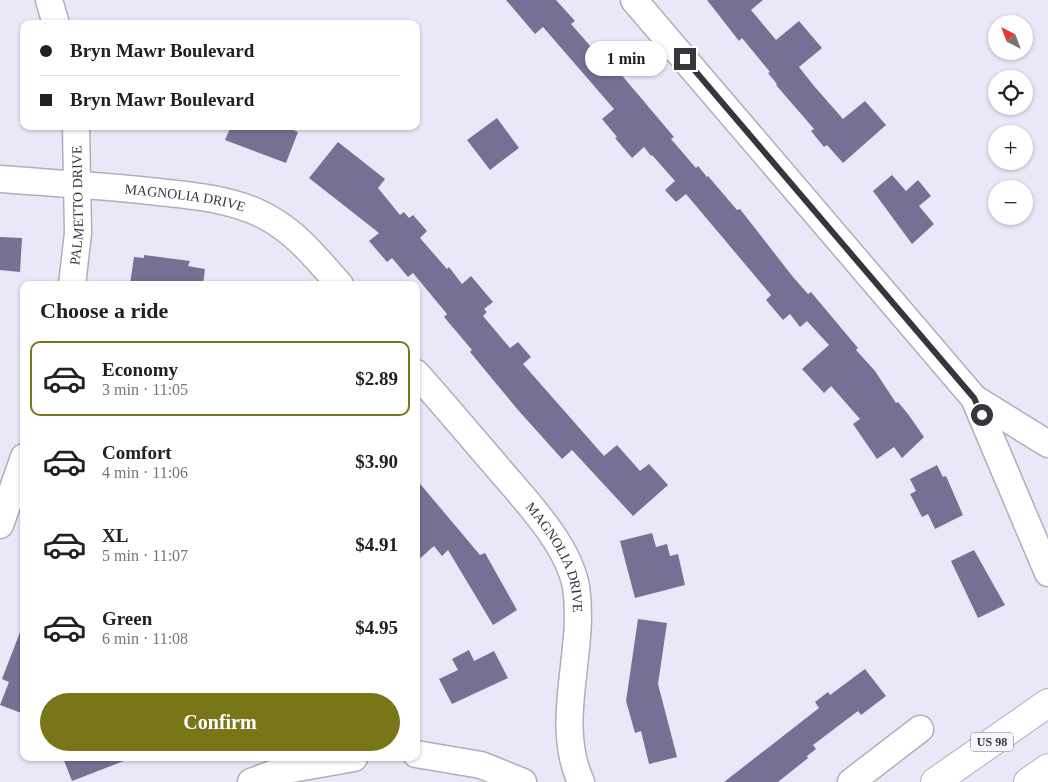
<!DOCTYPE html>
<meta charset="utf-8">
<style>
body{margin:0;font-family:Georgia,serif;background:#f6f6f6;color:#202124;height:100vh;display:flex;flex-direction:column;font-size:19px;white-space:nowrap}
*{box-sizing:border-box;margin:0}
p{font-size:16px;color:#757577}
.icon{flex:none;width:28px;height:28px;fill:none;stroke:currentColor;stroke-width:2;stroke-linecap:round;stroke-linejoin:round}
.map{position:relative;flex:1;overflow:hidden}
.drawer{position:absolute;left:20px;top:281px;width:400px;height:480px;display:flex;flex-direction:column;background:#fff;border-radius:10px;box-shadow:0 1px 4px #0004}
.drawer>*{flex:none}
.hud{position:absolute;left:20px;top:20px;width:400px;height:110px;border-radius:10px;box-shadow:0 1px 4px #0004;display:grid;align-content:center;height:110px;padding:0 20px;background:#fff}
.needle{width:32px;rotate:318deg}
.tools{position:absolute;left:988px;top:15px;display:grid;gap:10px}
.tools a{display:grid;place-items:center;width:45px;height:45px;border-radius:50%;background:#fff;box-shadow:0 1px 4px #0004;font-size:25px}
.end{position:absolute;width:22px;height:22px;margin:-11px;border:6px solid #38363d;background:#fff;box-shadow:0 0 0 2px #fff}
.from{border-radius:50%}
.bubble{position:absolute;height:35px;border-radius:18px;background:#fff;box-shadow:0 1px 4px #0004;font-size:16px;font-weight:700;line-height:35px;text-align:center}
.hud b{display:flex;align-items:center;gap:18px;height:48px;font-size:19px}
.hud b+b{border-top:1px solid #e0e0e0}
.hud i{width:12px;height:12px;background:#202124}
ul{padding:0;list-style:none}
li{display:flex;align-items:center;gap:15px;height:75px;margin:0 10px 8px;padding:0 10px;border:2px solid transparent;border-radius:10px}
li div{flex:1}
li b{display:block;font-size:19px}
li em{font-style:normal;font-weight:700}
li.current{border-color:#797519}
li>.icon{width:45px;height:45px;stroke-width:1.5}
h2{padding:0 20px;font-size:22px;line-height:60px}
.action{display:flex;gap:10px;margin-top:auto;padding:10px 20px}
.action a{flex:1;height:58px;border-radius:30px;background:#797519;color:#fff;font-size:20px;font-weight:700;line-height:58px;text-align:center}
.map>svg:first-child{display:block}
.building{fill:#787094}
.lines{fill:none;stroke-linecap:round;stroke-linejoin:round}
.minor-casing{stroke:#b0adbe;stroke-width:29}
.trunk-casing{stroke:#b0adbe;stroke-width:30}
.minor{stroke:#fff;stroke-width:26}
.trunk{stroke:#fff;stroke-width:28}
.route{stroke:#38363d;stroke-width:6}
.labels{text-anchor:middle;stroke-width:5;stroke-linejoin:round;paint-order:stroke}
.shield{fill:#f7f5fd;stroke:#716f77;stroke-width:1}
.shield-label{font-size:12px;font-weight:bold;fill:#38363d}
.street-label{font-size:14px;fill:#38363d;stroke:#f7f5fd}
</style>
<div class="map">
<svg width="1048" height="782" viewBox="0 0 1048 782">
<rect width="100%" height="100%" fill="#eae7f9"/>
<path class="building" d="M506 0H556L575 21 571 24 599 56 603 53 674 137 671 139 696 168 698 166 707 177 708 176 737 210 740 209 793 277 808 294 811 292 858 348 856 350 875 371 896 403 898 402 908 414 924 437 902 458 894 447 877 459 853 424 860 419 831 386 824 393 802 369 829 345 807 321 800 327 790 314 783 320 766 300 771 295 686 194 676 202 665 190 675 181 652 155 651 156 644 147 632 158 615 138 617 137 602 119 614 109 543 27 535 34Z
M707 0H763L751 10 776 40 799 21 822 48 799 67 814 86 843 119 865 101 886 125 843 163 827 145 824 147 811 131 814 129 776 85 777 84 768 73 770 72 742 38 739 41Z
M497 118 519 148 490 170 467 140Z
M231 126H283L298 132 286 163 225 140Z
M338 142 385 179 378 188 400 215 404 212 409 218 413 215 427 231 420 238 447 269 449 267 462 284 471 276 493 302 484 309 487 312 483 316 510 348 518 342 531 357 523 364 604 456 617 445 640 471 649 464 668 485 633 516 572 450 562 459 518 410 470 352 472 350 444 317 447 314 413 273 408 277 392 258 387 262 369 241 379 233 309 178Z
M892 175 906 191 918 180 931 196 919 206 934 224 912 244 873 191Z
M0 237 22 238 20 272 0 270Z
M144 255 190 261 188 266 205 269 203 285 130 284 134 257 144 258Z
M937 465 943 477 946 476 963 515 935 529 928 514 922 517 910 494 916 491 910 479Z
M416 479 480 555 485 553 517 610 493 625 448 550 442 556 434 546 416 562Z
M652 533 656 547 667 544 670 556 678 554 685 585 635 598 620 541Z
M974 550 1005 605 978 618 951 561Z
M638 619 667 623 658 684 677 757 649 764 641 731 635 733 626 701Z
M22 627H24V714L0 705 9 682 2 679Z
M469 650 474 661 494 651 508 678 452 704 439 679 458 670 452 659Z
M865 669 886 696 861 715 858 711 813 745 816 749 807 756 808 758 778 782H724L819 708 815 702 828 692 830 695Z
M63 758H129V759L72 781Z"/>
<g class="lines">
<g class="minor-casing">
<g id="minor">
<path d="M49 0 56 24"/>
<path d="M634 0 974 398 1048 444"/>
<path id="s1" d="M0 179C53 183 106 186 159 192 195 196 233 199 265 216 296 232 318 260 340 285"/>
<path id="s2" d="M72 285 78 233 76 126"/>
<path id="s3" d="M416 373C442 402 467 432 493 462 521 496 568 542 576 587 586 652 553 721 581 782"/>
<path d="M974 398 1048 573"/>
<path d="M0 525 24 457"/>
<path d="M416 754 481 765 523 782"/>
<path d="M251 782 280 771 354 758"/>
<path d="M851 782 920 729"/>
</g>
</g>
<g class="trunk-casing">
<path id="trunk" d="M935 782 1048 703
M1028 782 1048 768"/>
</g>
<use href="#minor" class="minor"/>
<use href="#trunk" class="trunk"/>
</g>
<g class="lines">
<path class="route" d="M685 59 974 398 982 415"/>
</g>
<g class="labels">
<rect class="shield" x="971" y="732.5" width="42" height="19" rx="4"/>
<g class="shield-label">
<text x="992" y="746">US 98</text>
</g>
<g class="street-label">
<text dy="5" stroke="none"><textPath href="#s1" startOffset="186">MAGNOLIA DRIVE</textPath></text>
<text dy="5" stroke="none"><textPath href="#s2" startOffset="80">PALMETTO DRIVE</textPath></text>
<text dy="5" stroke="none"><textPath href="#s3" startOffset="234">MAGNOLIA DRIVE</textPath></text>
</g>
</g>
</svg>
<div class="tools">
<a><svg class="needle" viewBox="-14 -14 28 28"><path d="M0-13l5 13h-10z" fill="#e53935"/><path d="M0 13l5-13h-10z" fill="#757577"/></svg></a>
<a><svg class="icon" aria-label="locate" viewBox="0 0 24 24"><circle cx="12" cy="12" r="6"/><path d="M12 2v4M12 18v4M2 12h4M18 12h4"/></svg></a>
<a>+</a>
<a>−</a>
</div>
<i class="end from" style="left:982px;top:415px"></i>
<i class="end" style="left:685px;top:59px"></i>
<div class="bubble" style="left:585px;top:41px;width:82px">1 min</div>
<div class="hud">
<b><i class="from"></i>Bryn Mawr Boulevard</b>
<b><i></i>Bryn Mawr Boulevard</b>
</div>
<section class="drawer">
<h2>Choose a ride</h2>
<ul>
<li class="current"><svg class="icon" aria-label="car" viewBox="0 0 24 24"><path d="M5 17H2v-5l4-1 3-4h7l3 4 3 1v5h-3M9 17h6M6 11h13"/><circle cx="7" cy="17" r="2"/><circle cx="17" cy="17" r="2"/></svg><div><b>Economy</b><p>3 min · 11:05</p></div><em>$2.89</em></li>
<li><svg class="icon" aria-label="car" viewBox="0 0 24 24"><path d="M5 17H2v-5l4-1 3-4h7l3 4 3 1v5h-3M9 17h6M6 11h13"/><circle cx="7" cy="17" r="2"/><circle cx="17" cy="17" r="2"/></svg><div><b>Comfort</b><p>4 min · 11:06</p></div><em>$3.90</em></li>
<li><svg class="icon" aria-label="car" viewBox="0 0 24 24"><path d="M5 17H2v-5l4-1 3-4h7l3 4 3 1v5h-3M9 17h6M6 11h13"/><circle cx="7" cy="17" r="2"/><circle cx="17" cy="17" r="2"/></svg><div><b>XL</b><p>5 min · 11:07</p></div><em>$4.91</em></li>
<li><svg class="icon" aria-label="car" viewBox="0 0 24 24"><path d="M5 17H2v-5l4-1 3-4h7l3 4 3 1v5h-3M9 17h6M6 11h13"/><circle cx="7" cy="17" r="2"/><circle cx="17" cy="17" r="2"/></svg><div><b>Green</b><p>6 min · 11:08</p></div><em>$4.95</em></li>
</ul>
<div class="action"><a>Confirm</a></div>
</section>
</div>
